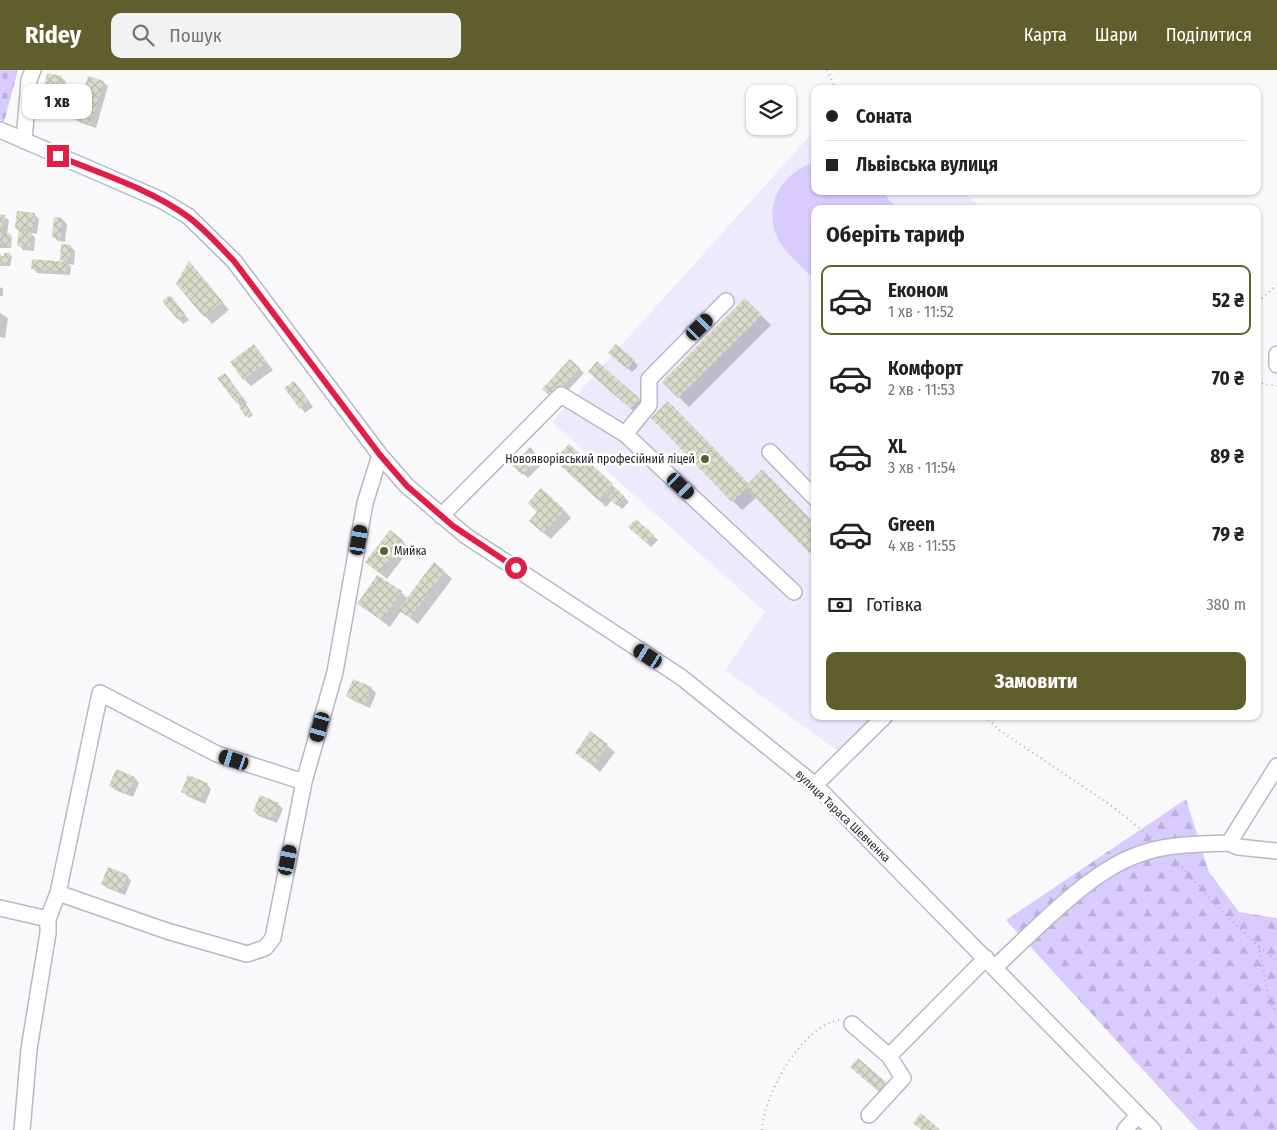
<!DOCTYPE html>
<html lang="uk">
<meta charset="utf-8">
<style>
body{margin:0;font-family:"Fira Sans Condensed",sans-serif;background:#f2f2f2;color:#222;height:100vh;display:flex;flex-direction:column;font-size:19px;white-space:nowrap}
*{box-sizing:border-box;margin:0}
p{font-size:16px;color:#767676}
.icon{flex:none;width:28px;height:28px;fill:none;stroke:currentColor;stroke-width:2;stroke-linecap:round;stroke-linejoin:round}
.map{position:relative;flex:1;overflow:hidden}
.panel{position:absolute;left:811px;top:135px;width:450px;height:515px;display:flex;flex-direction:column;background:#fff;border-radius:10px;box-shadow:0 1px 4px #0004}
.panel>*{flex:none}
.hud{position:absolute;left:811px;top:15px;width:450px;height:110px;border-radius:10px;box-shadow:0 1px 4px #0004;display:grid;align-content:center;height:110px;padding:0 15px;background:#fff}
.tools{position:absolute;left:746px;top:15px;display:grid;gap:10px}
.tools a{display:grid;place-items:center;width:50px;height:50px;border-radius:10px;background:#fff;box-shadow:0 1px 4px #0004;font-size:25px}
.end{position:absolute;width:22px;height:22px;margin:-11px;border:6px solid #e11d48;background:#fff;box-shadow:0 0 0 2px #fff}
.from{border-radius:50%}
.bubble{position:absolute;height:35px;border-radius:10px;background:#fff;box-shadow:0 1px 4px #0004;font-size:16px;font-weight:700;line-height:35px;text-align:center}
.car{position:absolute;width:15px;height:30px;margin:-15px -8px;border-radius:6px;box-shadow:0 0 4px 1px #0007;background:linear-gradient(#222 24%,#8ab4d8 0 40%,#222 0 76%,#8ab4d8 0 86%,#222 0)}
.hud b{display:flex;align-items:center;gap:18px;height:48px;font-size:19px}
.hud b+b{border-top:1px solid #e0e0e0}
.hud i{width:12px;height:12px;background:#222}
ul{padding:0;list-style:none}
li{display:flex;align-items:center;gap:15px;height:70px;margin:0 10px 8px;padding:0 5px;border:2px solid transparent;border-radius:10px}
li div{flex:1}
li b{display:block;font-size:19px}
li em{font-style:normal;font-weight:700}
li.active{border-color:#5e5f2c}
li>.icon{width:45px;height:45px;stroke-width:1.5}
h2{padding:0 15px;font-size:22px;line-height:60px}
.pay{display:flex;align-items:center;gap:12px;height:55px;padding:0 15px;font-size:19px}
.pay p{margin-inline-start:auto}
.primary-button{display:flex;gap:10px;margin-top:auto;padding:10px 15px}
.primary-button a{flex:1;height:58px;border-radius:10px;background:#5e5f2c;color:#fff;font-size:20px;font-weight:700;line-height:58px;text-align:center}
header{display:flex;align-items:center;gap:30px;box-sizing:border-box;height:70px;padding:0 25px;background:#5e5f2c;color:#fff}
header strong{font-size:24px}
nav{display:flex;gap:28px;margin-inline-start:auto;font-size:18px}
.search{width:350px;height:45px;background:#f2f2f2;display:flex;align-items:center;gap:12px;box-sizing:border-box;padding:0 18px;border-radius:10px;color:#767676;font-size:19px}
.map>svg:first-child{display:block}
.built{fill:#eeeafe}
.grass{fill:#d8ccff}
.forest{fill:url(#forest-firs)}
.cemetery{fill:url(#cemetery-stones)}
.shadow{fill:#0003}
.building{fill:url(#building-cross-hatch)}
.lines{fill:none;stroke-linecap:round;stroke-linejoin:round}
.minor-casing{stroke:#bab6c8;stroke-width:18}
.path{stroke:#aeadb2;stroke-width:2;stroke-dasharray:1 4;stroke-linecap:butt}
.minor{stroke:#fff;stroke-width:15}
.route{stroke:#e11d48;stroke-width:6}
.poi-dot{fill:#5e5f2c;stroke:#fff;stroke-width:2}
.labels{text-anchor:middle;stroke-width:5;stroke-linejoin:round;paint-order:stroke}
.poi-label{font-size:12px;fill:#1f1d23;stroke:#fff;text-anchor:end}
.street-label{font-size:12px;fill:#1f1d23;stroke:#fff}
</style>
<header>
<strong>Ridey</strong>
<div class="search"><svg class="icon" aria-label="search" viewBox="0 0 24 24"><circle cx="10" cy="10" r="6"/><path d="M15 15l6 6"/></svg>Пошук</div>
<nav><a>Карта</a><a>Шари</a><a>Поділитися</a></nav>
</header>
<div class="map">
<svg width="1277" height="1060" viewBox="0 0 1277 1060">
<defs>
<pattern id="forest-firs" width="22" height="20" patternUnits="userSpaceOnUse" patternTransform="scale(1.25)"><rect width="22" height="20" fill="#d8ccff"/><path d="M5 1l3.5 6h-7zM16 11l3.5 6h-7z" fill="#b9afda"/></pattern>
<pattern id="cemetery-stones" width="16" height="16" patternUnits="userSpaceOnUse" patternTransform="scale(1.25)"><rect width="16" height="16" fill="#d8ccff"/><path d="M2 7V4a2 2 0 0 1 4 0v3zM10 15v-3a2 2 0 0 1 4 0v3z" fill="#b9afda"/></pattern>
<pattern id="building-cross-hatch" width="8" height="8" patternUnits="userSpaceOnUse" patternTransform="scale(1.25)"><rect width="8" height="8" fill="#d9dac8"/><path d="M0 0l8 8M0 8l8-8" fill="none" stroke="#babbac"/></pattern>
</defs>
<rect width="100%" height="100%" fill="#f9f9fc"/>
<path class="built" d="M815 60V121H961L984 139H815V646H895L848 691 835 679 725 600 765 542 552 352Z"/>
<path class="grass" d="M815 92V121H881L898 139H815V210C803 197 783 182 776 165 764 132 783 102 815 92Z"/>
<path class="forest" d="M1186 729 1209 802 1239 842 1277 848V1060H1198L1006 850Z"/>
<path class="cemetery" d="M0 0H18L4 52 0 50Z"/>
<path class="shadow" d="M61 7 66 12 63 29 79 41 103 12 108 16 96 58 81 53 59 37 63 32 48 29 44 25Z
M34 144 39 149 37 164 31 163 35 168 34 181 23 180 19 175 20 162 16 158Z
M0 145 9 150 7 164 12 167 11 178H0Z
M62 149 67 154 65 172 58 171 53 166Z
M70 176 75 181 74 195 68 194 71 197 70 205 37 203 33 198 65 193 61 189Z
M0 183 1 187 10 185 12 186 10 196H0Z
M196 200 229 240 212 254 178 214Z
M0 217 3 219V226H0Z
M745 230 771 255 689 337 664 312Z
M164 231H174L189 250 183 254Z
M0 243 8 248 5 268 0 267Z
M254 276 273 300 251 316 244 309Z
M615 287 634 291 638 296 632 302Z
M571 290 584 303 557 332Z
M594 306 639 330 643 334 636 343Z
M229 309 247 333 245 334 253 345 249 348 237 332Z
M298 317 313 337 305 343 286 318Z
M652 348 748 415 815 455V487L757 427 742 440Z
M530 379 543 393 528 408 514 395Z
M563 397 612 415 629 432 622 439 612 430 606 437Z
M564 440 571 448 551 469 538 458V442Z
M636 451 658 470 651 477 630 457Z
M403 472 410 479 387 509 367 492Z
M445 502 452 509 418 554 401 541 390 557 359 534 401 522 408 529Z
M371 618 376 623 370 638 352 630 347 626Z
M591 663 615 682 600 702 576 683Z
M117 701 135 708 139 713 133 727 115 720 111 715Z
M207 714 211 719 205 734 187 726 183 721Z
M278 734 283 739 277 753 259 746 254 741Z
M127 806 131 811 125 825 107 818 103 813Z
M858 990 890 1017 883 1025 856 1002Z"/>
<path class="building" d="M47 3 62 6 58 28 42 25Z
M88 6 104 11 91 54 75 49 58 37 64 29 78 39Z
M17 141 35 143 33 160 15 158Z
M0 144 5 145 1 173H0Z
M54 147 62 148 61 168 52 167Z
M19 160 31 162 30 177 17 176Z
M4 163 11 164 9 177 2 176Z
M61 174 71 175 70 191 60 190Z
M4 183H10L9 194 0 193V186H4Z
M32 189 67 192 66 201 31 199Z
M189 191 223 232 204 247 176 214Z
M170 225 185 244 178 250 162 231Z
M745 228 762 245 678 328 662 312Z
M254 274 267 292 243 310 230 292Z
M616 274 635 290 627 299 608 283Z
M570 289 580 298 552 328 542 319Z
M597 291 640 329 631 339 588 302Z
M225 303 243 328 236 333 217 308Z
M294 311 310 332 300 339 284 318Z
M668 331 748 413 762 399 815 454V489L746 418 732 432 651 348Z
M245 333 252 343 246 347 239 337Z
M569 374 613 414 598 430 554 390Z
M530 377 540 388 522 405 512 395Z
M541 418 565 440 543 463 529 451 537 442 528 433Z
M616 418 625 427 617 436 608 427Z
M636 449 654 465 646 473 628 457Z
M390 460 404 471 379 503 365 492Z
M434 492 445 501 410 548 398 540Z
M377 505 402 521 382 550 357 534Z
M353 609 372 617 365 634 346 626Z
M590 661 608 674 593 696 575 683Z
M116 699 135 707 128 724 109 716Z
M188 705 208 713 200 730 181 722Z
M260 725 279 733 272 750 253 741Z
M108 797 128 805 120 822 101 814Z
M858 988 886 1012 878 1021 850 997Z
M921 1043 940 1060H922L913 1053Z"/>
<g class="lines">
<g class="minor-casing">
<path id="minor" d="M0 60 161 130 188 146 234 191 380 385 407 416 466 466 681 607 815 715 1153 1060
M24 71 29 10 33 0
M1277 284V295
M625 364 649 335V309L726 231
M770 382 815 428
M441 446 561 325 625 364 794 522
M815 715 885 646
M1229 773 1238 777 1277 781
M58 823 100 623 217 684 304 712
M0 838 48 849
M995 897C1037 859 1092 797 1146 782 1172 774 1201 774 1229 773L1277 696
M852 954 889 986 903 1008 869 1045
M889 986 986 888
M22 1060 29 979 48 863V849L58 823 167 861 247 884 265 878 273 868 304 712 335 602 365 433 380 385
M1125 1060 1138 1045"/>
</g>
<path class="path" d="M827 0 836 19
M1258 232 1277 215
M1258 310 1263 314 1277 316
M985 646 999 660 1109 734 1152 768
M1175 790 1214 833 1259 877 1269 930 1277 943
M1259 877 1277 890
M762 1060C764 1024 802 955 840 950"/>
<use href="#minor" class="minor"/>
</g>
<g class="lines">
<path class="route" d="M58 86C101 104 150 119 187 146 205 159 219 176 234 191L380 385 407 416 453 456 516 498"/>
</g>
<g class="poi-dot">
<circle cx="705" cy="389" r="5"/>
<circle cx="384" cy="481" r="5"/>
</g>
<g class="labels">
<g class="poi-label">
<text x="695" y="393">Новояворівський професійний ліцей</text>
<text x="394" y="485" text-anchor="start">Мийка</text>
</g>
<g class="street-label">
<text transform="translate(843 746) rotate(44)" y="4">вулиця Тараса Шевченка</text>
</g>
</g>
</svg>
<div class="tools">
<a><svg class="icon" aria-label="layers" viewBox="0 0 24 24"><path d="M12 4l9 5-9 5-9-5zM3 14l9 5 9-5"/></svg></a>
</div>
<i class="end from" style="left:516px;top:498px"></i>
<i class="end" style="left:58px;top:86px"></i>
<div class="bubble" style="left:22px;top:14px;width:70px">1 хв</div>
<i class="car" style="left:700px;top:257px;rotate:45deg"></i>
<i class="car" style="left:681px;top:416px;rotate:133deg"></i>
<i class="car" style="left:359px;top:470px;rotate:10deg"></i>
<i class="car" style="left:648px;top:586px;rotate:303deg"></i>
<i class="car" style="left:320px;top:657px;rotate:196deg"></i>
<i class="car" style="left:234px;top:690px;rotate:288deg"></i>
<i class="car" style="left:288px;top:790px;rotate:11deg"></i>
<div class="hud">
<b><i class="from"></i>Соната</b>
<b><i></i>Львівська вулиця</b>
</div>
<section class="panel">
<h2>Оберіть тариф</h2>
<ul>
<li class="active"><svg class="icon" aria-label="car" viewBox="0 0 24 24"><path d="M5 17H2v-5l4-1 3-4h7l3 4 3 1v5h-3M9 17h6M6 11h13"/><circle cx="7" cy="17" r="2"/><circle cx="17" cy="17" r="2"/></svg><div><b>Економ</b><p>1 хв · 11:52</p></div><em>52 ₴</em></li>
<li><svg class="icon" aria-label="car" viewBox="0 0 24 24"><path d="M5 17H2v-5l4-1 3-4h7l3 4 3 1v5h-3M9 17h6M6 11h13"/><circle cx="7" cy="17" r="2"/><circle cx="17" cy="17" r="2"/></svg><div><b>Комфорт</b><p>2 хв · 11:53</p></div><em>70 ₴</em></li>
<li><svg class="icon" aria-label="car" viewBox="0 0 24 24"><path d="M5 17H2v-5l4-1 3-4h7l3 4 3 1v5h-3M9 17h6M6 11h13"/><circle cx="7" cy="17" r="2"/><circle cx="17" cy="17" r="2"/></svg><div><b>XL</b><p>3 хв · 11:54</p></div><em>89 ₴</em></li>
<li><svg class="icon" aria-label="car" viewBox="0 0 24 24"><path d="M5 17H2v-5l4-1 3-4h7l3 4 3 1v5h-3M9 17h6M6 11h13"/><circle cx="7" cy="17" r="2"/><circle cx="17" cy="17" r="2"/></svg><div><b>Green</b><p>4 хв · 11:55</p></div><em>79 ₴</em></li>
</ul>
<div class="pay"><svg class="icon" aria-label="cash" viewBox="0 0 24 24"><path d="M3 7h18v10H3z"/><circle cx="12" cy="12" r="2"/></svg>Готівка<p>380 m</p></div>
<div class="primary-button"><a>Замовити</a></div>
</section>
</div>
